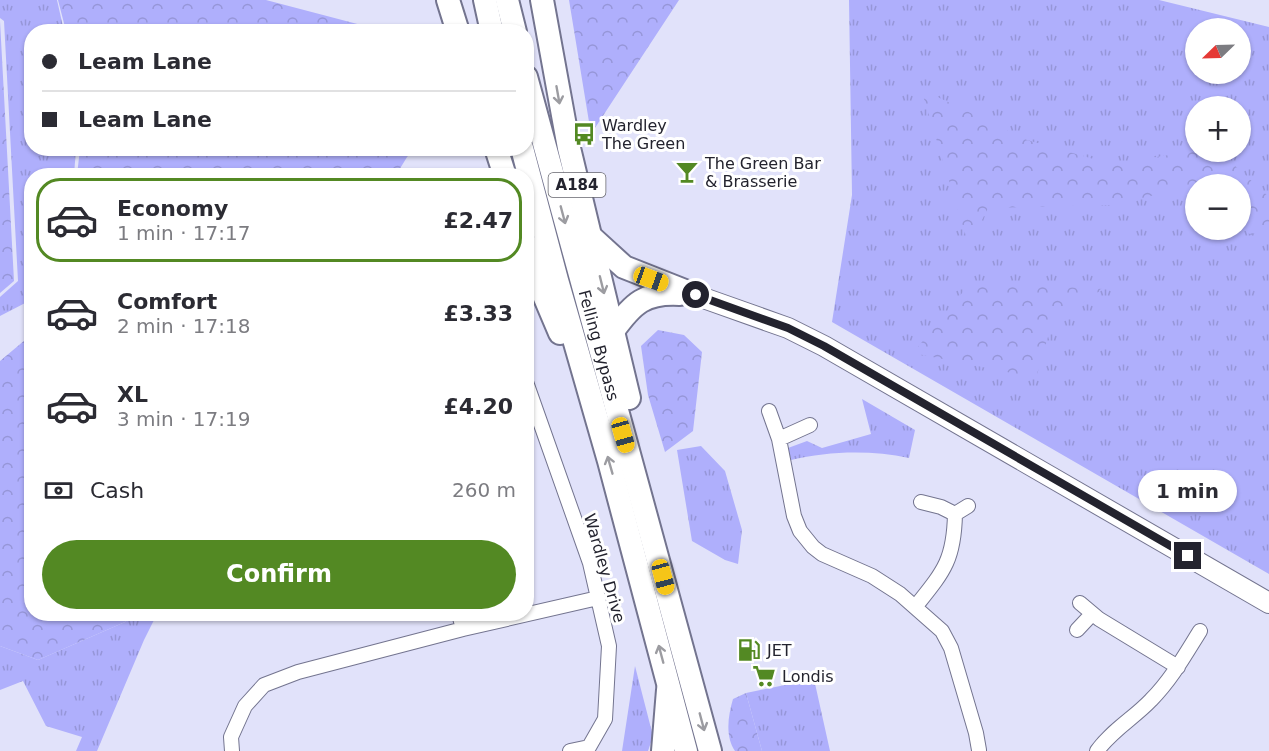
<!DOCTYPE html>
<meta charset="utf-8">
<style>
body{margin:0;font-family:"DejaVu Sans",sans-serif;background:#f7f7f7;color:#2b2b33;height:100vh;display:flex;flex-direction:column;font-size:22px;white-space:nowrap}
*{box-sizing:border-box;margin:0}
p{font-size:20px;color:#7c7c81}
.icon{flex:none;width:33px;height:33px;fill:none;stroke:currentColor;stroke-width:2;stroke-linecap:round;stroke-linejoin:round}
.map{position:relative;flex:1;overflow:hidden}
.panel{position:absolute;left:24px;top:168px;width:510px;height:453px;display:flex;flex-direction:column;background:#fff;border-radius:24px;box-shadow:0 2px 4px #0004}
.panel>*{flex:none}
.guide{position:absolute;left:24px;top:24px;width:510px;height:132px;border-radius:24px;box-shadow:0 2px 4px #0004;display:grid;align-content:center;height:132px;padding:0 18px;background:#fff}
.needle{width:39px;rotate:247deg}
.controls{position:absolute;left:1185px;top:18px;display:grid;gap:12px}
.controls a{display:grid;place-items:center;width:66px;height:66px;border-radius:50%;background:#fff;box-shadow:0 2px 4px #0004;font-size:30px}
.end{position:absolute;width:27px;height:27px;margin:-14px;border:8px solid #23232e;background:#fff;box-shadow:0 0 0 3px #fff}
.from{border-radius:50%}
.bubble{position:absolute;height:42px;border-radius:21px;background:#fff;box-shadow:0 2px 4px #0004;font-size:20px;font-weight:700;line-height:42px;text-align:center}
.car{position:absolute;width:18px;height:36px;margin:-18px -9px;border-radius:8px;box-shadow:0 0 4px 2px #0007;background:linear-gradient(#f5c518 24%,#345 0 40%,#f5c518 0 76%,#345 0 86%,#f5c518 0)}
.guide b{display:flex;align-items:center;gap:21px;height:57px;font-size:22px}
.guide b+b{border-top:2px solid #e1e1e2}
.guide i{width:15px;height:15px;background:#2b2b33}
ul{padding:10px 0 0;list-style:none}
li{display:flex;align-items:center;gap:18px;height:84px;margin:0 12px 9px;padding:0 6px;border:3px solid transparent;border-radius:24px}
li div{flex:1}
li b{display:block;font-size:22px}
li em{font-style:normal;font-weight:700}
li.selected{border-color:#538923}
li>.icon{width:54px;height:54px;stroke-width:1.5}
.pay{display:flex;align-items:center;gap:15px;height:66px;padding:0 18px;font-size:22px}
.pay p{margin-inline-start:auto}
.primary-button{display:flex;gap:12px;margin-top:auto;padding:12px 18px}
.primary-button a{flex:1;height:69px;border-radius:36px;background:#538923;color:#fff;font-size:24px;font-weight:700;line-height:69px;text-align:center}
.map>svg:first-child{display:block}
.grass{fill:url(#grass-tufts);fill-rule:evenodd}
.forest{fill:url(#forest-crowns)}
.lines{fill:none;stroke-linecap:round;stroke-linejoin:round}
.minor-casing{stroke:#73748f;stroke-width:16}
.secondary-casing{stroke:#73748f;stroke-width:22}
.primary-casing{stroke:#73748f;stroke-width:26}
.trunk-casing{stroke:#73748f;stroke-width:26}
.minor{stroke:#fff;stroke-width:14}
.secondary{stroke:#fff;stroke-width:20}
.primary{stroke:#fff;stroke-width:22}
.trunk{stroke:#fff;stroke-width:22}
.oneway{stroke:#9c9ca1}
.route{stroke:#23232e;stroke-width:8}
.labels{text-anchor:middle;stroke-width:6;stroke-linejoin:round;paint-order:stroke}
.shield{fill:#fff;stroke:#65656d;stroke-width:1.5}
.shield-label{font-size:15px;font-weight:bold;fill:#23232e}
.poi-label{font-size:16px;fill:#23232e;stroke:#fff;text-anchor:start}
.street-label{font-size:16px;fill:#23232e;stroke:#fff}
</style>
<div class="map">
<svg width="1269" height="751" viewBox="0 0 1269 751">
<defs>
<pattern id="grass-tufts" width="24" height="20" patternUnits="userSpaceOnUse" patternTransform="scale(1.5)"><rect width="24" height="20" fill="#afaffc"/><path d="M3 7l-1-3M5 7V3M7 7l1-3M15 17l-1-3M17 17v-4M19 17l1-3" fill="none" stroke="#9696d8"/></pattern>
<pattern id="forest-crowns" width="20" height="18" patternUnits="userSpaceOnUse" patternTransform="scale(1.5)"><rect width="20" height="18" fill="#afaffc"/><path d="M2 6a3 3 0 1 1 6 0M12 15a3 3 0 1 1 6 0" fill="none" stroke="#9696d8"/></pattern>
</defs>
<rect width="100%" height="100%" fill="#e1e2fa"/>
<path class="grass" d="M0 0H57L64 31 32 32V148L76 149 74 175 32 176 31 300 0 316V297L18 281 4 21 0 18Z
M849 0H1159L1269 27V574L832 322 852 195ZM1196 28H1240V74H1196ZM1196 106H1240V152H1196ZM1196 184H1240V230H1196Z
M862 399 915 430 909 458C871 450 829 451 791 460L788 448 807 441 822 448 871 434Z
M701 446 725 471 742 530 738 564 725 560 692 541 677 450Z
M130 614H157L144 640 97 751H76L82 737 46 726 23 681 0 690V646L38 660 125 622Z
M635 666 653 736 648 751H622Z
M814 679 830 751H762L746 693Z"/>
<path class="forest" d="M58 0H266L384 31H66Z
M569 0H679L591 134Z
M0 21 14 281 0 293Z
M921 89 1027 140 1111 164 1195 151 1220 152 1269 197V227L1251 235 1241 227 1240 184H1196L1195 194 1187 188 1110 205 988 208 969 246Z
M80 149V148L412 149 396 175H77Z
M971 282 1103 289 1052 323 1036 378 913 353Z
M658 330 684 335 702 352 693 431 665 452 648 395 641 346Z
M31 335 32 614H130L125 622 38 660 0 646V361Z
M746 693 762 751H735C725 736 728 716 733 699Z"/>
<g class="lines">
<g class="minor-casing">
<path id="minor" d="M526 382 590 563 609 646 605 719 589 747 570 751
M769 411 779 439 794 516 800 531 813 547 822 554 872 576 900 594 942 631 951 648 976 733 979 750
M779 439 810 425
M921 502 941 507 955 514
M1080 603 1099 619 1178 667
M916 606C944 571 954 560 955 514L968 506
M459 614 463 629
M1077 630 1092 614
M232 751 231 737 245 706 264 685 298 672 463 629 598 598
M1097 751C1112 730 1134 718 1151 700 1171 680 1185 655 1200 631"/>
</g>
<g class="secondary-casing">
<path id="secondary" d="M695 295 788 328 824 346 1269 603"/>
</g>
<g class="primary-casing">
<path id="primary" d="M663 751 668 690"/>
</g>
<g class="trunk-casing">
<g id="trunk">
<path d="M448 0 458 32"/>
<path d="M485 0 492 32"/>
<path d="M507 0 515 32"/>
<path d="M542 0 569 148 629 398"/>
<path id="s1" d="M526 77 710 751"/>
<path d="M496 148 505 176"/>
<path d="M522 148 557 280 609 461 686 751"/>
<path d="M590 236 624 267 695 295"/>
<path d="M526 244 540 286 560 333"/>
<path d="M613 331C633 303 645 292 680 294"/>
</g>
</g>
<use href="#minor" class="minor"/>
<use href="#secondary" class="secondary"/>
<use href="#primary" class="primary"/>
<use href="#trunk" class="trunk"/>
</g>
<defs><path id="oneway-shaft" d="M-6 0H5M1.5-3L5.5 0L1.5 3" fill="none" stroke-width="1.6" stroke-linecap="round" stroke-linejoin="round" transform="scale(1.5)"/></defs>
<g class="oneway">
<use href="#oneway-shaft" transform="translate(558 95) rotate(80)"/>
<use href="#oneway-shaft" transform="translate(563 215) rotate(75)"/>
<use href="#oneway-shaft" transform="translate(602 285) rotate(76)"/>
<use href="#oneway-shaft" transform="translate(610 465) rotate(-106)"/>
<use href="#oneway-shaft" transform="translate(661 654) rotate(-105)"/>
<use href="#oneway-shaft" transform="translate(702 722) rotate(75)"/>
</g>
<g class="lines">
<path class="route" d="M696 295 788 328 824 346 1188 556"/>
</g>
<defs>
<g id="bus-bare" transform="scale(1.8)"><path d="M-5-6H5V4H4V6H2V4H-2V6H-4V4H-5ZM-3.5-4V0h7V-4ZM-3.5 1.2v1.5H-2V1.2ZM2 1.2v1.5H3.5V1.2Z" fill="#538923" stroke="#fff" stroke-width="2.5" paint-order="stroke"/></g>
<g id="bar-bare" transform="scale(1.8)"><path d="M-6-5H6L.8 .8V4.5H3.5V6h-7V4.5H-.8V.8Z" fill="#538923" stroke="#fff" stroke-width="2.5" paint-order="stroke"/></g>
<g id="fuel-bare" transform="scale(1.8)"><path d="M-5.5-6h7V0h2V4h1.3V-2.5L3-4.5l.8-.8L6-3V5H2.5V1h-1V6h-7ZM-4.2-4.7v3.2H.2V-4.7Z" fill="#538923" stroke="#fff" stroke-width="2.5" paint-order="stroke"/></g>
<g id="supermarket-bare" transform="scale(1.8)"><path d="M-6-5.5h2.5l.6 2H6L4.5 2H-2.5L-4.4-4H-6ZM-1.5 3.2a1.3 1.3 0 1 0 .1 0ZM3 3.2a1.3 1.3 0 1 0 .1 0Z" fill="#538923" stroke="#fff" stroke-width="2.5" paint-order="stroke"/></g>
</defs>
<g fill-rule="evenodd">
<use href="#bus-bare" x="584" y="134"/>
<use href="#bar-bare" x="687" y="172"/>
<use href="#fuel-bare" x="749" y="650"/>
<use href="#supermarket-bare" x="764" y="676"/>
</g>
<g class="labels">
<rect class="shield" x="548.5" y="173" width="57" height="24" rx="4.5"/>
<g class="shield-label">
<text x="577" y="190">A184</text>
</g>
<g class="poi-label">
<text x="602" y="131">Wardley<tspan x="602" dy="18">The Green</tspan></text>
<text x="705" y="169">The Green Bar<tspan x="705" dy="18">&amp; Brasserie</tspan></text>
<text x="767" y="656">JET</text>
<text x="782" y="682">Londis</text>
</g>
<g class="street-label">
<text dy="6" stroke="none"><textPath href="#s1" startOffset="278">Felling Bypass</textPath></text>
<text transform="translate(605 568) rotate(74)" y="6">Wardley Drive</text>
</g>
</g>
</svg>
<div class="controls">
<a><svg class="needle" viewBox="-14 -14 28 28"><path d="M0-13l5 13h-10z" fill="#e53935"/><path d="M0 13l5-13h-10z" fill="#7c7c81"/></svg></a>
<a>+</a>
<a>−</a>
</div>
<i class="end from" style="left:696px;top:295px"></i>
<i class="end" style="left:1188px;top:556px"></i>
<div class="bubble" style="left:1138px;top:470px;width:99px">1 min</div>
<i class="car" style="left:651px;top:279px;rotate:110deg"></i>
<i class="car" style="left:623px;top:435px;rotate:164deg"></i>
<i class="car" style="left:663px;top:577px;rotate:165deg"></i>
<div class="guide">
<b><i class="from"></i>Leam Lane</b>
<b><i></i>Leam Lane</b>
</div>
<section class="panel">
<ul>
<li class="selected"><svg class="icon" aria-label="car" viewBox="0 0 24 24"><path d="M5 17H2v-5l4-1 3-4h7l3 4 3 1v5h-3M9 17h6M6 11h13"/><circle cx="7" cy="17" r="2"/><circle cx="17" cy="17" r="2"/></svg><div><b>Economy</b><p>1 min · 17:17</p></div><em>£2.47</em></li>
<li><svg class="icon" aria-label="car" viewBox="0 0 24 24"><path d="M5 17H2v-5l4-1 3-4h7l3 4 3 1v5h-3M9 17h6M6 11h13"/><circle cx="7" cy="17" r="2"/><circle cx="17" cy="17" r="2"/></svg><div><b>Comfort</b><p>2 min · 17:18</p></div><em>£3.33</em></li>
<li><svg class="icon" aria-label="car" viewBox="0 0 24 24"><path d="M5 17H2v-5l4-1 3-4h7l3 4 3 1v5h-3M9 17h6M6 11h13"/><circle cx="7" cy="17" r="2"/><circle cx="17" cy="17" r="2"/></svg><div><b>XL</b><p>3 min · 17:19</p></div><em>£4.20</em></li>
</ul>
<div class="pay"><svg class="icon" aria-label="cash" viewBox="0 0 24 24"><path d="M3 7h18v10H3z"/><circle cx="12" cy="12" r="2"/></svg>Cash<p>260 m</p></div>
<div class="primary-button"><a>Confirm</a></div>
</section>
</div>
